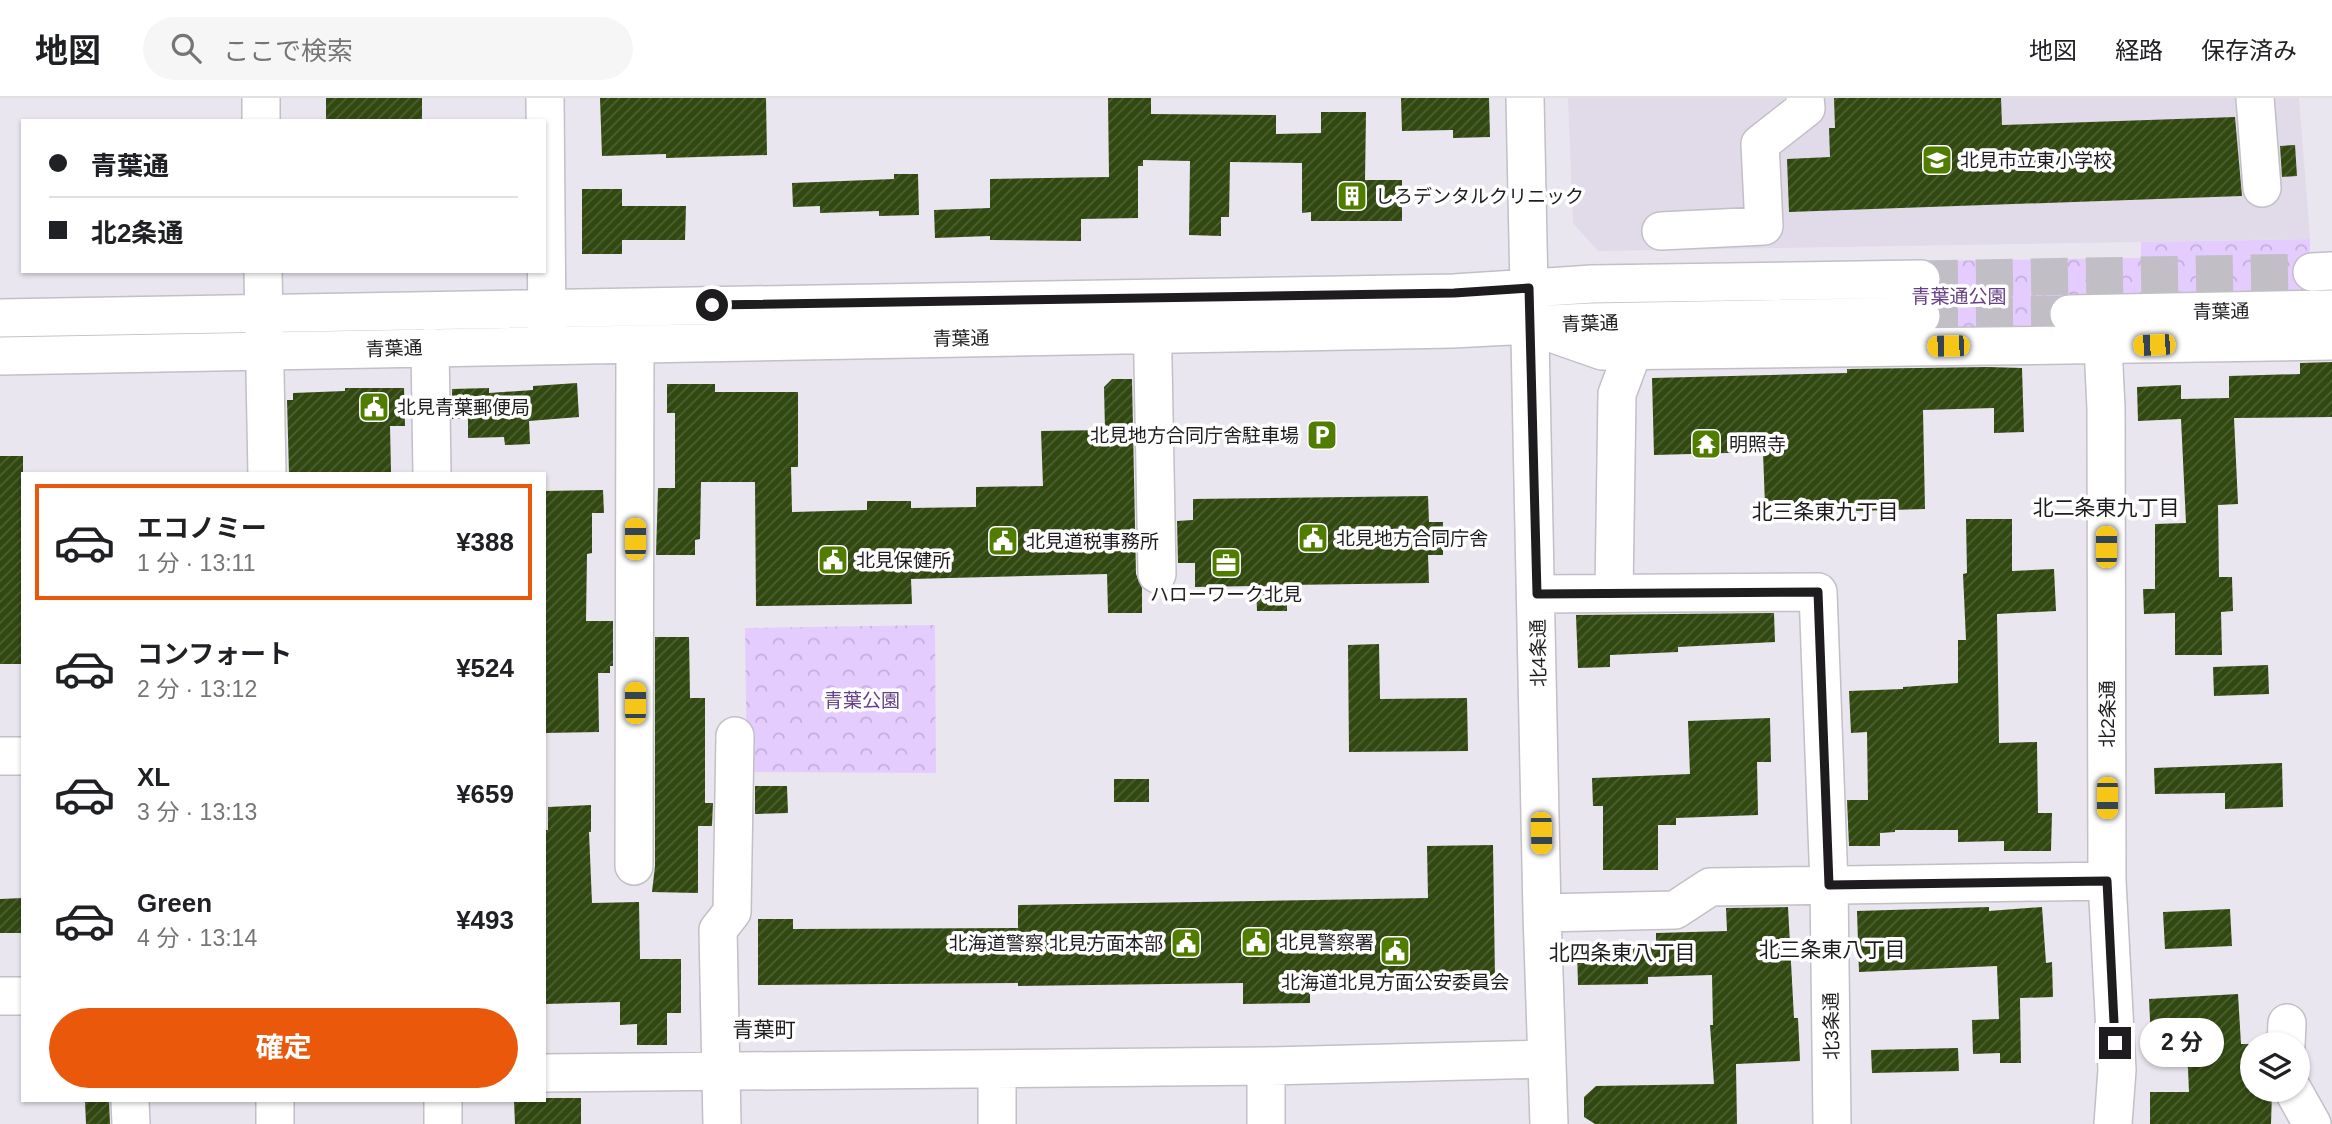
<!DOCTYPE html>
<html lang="ja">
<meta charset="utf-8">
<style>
body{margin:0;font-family:Helvetica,"Noto Sans JP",sans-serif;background:#f6f6f6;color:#202124;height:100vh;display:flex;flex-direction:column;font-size:26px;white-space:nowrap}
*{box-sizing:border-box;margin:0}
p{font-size:23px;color:#757577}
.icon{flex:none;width:38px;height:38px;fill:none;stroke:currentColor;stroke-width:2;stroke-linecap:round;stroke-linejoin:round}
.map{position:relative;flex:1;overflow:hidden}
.details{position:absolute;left:21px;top:374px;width:525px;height:630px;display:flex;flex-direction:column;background:#fff;border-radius:0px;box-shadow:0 2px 5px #0004}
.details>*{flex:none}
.top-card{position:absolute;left:21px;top:21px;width:525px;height:154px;border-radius:0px;box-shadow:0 2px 5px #0004;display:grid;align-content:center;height:154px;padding:0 28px;background:#fff}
.controls{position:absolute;left:2240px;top:934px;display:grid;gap:14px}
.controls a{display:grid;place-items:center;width:70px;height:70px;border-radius:50%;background:#fff;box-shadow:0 2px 5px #0004;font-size:35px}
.end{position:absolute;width:32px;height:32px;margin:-16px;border:9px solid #1e1c1f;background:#fff;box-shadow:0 0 0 4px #fff}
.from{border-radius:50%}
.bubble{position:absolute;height:49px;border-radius:24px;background:#fff;box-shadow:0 2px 5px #0004;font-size:23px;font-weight:700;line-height:49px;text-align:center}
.car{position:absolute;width:21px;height:42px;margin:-21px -10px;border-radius:9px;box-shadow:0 0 5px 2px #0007;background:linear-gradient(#f5c518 24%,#345 0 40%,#f5c518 0 76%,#345 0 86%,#f5c518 0)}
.top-card b{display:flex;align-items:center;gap:24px;height:66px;font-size:26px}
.top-card b+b{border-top:2px solid #e0e0e0}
.top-card i{width:18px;height:18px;background:#202124}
ul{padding:12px 0 0;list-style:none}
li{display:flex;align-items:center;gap:21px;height:116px;margin:0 14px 10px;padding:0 14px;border:4px solid transparent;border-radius:0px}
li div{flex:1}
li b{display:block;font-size:26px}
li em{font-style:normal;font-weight:700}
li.current{border-color:#ea580c}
li>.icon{width:63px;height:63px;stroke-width:1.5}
.action{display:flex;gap:14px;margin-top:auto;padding:14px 28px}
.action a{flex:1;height:80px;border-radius:42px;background:#ea580c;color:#fff;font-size:28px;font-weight:700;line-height:80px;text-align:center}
header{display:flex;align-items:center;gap:42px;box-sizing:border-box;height:98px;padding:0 35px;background:#fff;border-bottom:2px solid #e0e0e0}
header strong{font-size:33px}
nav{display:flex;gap:38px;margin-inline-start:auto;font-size:24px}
.search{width:490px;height:63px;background:#f6f6f6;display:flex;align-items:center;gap:18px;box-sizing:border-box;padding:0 24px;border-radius:38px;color:#757577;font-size:26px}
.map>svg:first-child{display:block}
.built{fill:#e1dae9}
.park{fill:url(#park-crowns)}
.building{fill:url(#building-hatch)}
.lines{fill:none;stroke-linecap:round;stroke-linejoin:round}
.minor-tunnel{stroke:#c1bec5;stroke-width:37;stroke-dasharray:37 18;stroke-linecap:butt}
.minor-casing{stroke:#c2bfc7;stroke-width:40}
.minor{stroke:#fff;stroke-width:37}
.route{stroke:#1e1c1f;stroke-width:9}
.labels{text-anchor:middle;stroke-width:7;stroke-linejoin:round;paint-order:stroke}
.poi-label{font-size:19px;fill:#1e1c1f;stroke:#fff;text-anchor:start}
.park-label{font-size:19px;fill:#654187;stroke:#fff}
.street-label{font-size:19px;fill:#1e1c1f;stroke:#fff}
.neighbourhood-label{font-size:21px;fill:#1e1c1f;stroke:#fff}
</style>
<header>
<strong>地図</strong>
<div class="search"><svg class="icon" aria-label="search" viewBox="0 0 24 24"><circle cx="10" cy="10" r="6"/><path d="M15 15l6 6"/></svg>ここで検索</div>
<nav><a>地図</a><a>経路</a><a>保存済み</a></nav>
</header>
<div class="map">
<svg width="2332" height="1026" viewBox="0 0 2332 1026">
<defs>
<pattern id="park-crowns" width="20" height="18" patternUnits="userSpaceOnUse" patternTransform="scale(1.75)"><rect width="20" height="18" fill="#e4ccff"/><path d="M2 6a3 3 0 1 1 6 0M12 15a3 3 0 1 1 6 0" fill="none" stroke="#c3afda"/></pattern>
<pattern id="building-hatch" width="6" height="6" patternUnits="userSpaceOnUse" patternTransform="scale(1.75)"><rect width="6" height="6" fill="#314911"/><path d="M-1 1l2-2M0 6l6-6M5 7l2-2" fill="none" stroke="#4d6033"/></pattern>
</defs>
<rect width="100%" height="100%" fill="#eae6ef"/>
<path class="built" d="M1568 0H2299L2310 141 1598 153 1573 125Z"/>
<path class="park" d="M2310 141V200L2070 231 1921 233V163L2141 160V144Z
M935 527 936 675 747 674 745 530Z"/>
<path class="building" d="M326 0H422V23H326Z
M600 0H766L767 57 666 60V56L602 58Z
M1108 0H1151V16L1276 17V36L1321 35V14H1366L1365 82H1402V123H1311V114L1302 115V65L1230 64 1229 119H1221V138L1189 137 1190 63 1143 62V68H1138V120L1081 121V143L990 142V138L935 140 934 112 990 110V81L1109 79Z
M1401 0H1489L1490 39 1453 40V32L1402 33Z
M1834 0H2001L2002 27 2235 19 2242 98 1789 114 1787 61 1830 59 1829 30H1835Z
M2295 47 2297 78 2282 79 2280 48Z
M894 76H918L919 117 879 118V113L820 115V108L793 109 792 85 894 81Z
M582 91H622V108H686L685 142H622V156H582Z
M2332 264V319L2234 320 2238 406 2218 407 2219 479H2232L2233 513 2221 514 2222 557H2175V515L2144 516 2143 491H2155V426L2186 425 2181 321 2138 323 2137 289 2181 287V301L2229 300V278L2300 276V265Z
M1988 269 2022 270 2024 334 1994 335V310L1923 312 1925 411 1856 413V405L1765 407 1763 354 1654 357 1652 280 1847 275V271Z
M1112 281H1132L1136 476 1142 490V515H1108L1107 476 911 481 912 506 756 508 755 384H701L700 441 695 442V457H656L658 390H675V315H667V286H715V294H798V369H791L792 414 867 412V403H911V410L976 409V389L1043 388 1041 333 1105 332 1104 289Z
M577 285 579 319 529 323 530 346 505 347 504 339 468 340V320L452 321V291L489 290V295L533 292V288Z
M345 290H404L405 328H390L391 374 289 376 287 302H293V295L345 293Z
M0 358H23V566H0Z
M603 392 604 415H592V455L587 456 586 523H613V568H610V575H598L599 634 544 635V393Z
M1428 398 1429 424H1443V457H1428L1429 485 1287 487V513H1257L1256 488 1195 489V465H1178L1177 423 1193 422V401Z
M1966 421H2012V473L2054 471 2056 513 1997 516 1999 645 2037 644 2038 715H2052L2051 753H2004V743L1958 744V732H1895V734L1880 735V748H1849L1847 702H1868L1867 634 1851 635 1849 593 1903 591V589L1958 585V542H1966L1963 476 1967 475Z
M1774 515 1775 544 1678 549V554L1610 557V569L1578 570 1576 517Z
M655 539H689L690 600H705V705H713L712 728H698V795L652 794 655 768Z
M1379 546 1380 601 1467 600 1468 653 1349 654 1348 547Z
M2268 567 2269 596 2214 598 2213 569Z
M1770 620 1771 664H1757L1758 717 1676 720V727H1658V772H1603V708H1593L1592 680 1690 676 1688 623Z
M2282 665 2283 709 2225 711V695L2155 696 2154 670Z
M1114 681H1149V704H1114Z
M755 688H787L788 715 755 716Z
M591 707V734H589L592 805 639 804 640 861H681V915H667V947H637V926L620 927V904L544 906V732H548V709Z
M1493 747 1495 881 1310 883V905L1243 906V885L1018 888V885L758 887V821H793V831L1018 830V807L1428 800 1427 748Z
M23 800V835H0V801Z
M1788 809 1794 920H1798L1800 963 1736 966 1737 1026H1595L1584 1019V999L1596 988 1714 986 1710 927H1713L1712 877 1648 879V886L1578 887 1577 851 1656 849V835L1727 833 1726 810Z
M1989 809V813L2042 809 2046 865 2052 864 2053 899 2020 900 2021 965H2000V955L1973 956 1972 922 1999 921 1997 868 1859 874 1857 813Z
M2230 811 2232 848 2165 851 2163 814Z
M2238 896 2241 946H2252V994H2272L2271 1026H2150V994H2189L2187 948 2166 949V942L2151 943 2149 901Z
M1958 950 1959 973 1872 975 1871 952Z
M544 1000H581V1026H515L514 1003H544Z
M85 1003H109L110 1026H86Z"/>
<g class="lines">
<path class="minor-tunnel" d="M1921 181 2312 174
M1921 218 2069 216"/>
<g class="minor-casing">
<path id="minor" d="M261 0V23
M545 0 547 235
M1525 0 1542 815 1549 1026
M2255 0 2262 90
M1661 133 1764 128 1760 46 1806 10 1805 0
M263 173 267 376
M2312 174 2332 173
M1152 211 1157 476
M2069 216 2332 211
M0 220 1454 195 1592 186 1921 181
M1545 233 1602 253C1845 249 2089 248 2332 243
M2103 248 2106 310 2107 783 2117 972 2113 1026
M430 249 432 376
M0 258 1452 231 1591 224 1921 218
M1614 494 1617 296 1633 253
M1537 496 1818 494 1829 787 1832 1026
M0 658H23
M634 768 635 246
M1542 815 1675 812 1710 789 2107 783
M0 898H23
M2286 947 2287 925
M997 972V1026
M544 975 1266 968 1547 961
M2293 992 2312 1026
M130 1003 131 1026
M275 1003V1026
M443 1003V1026
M722 1026 718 832 732 814 735 638
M1266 1026V968"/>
</g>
<use href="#minor" class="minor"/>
</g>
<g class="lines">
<path class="route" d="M712 207 1454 195 1529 190 1537 496 1818 494 1829 787 2107 783 2115 945"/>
</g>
<defs>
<g id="school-square" transform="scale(1.575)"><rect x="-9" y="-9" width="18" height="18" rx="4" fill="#507c00" stroke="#fff"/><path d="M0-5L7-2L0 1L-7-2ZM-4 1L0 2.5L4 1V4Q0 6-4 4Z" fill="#fff"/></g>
<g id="building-square" transform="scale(1.575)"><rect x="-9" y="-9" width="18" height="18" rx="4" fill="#507c00" stroke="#fff"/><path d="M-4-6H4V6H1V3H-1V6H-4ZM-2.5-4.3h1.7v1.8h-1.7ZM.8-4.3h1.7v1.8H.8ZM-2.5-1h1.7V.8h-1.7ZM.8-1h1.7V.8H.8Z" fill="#fff"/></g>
<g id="civic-square" transform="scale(1.575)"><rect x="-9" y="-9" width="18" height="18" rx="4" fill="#507c00" stroke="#fff"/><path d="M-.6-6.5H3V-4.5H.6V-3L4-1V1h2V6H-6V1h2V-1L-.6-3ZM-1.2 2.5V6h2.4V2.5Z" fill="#fff"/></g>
<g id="parking-square" transform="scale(1.575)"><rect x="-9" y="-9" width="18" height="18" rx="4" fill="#507c00" stroke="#fff"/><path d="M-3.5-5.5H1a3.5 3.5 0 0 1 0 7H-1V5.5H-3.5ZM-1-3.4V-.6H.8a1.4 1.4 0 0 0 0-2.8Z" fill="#fff"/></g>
<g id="temple-square" transform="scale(1.575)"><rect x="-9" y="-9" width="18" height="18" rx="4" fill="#507c00" stroke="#fff"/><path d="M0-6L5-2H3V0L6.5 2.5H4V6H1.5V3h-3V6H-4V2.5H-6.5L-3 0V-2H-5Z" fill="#fff"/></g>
<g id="office-square" transform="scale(1.575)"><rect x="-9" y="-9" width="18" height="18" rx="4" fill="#507c00" stroke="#fff"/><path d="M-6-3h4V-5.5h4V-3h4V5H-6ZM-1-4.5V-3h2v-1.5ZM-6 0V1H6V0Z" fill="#fff"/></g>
</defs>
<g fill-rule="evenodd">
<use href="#school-square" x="1937" y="62"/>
<use href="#building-square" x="1352" y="98"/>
<use href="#civic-square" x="374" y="309"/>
<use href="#parking-square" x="1322" y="337"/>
<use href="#temple-square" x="1706" y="346"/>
<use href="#civic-square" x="1313" y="440"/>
<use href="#civic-square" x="1003" y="443"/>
<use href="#civic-square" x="833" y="462"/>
<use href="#office-square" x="1226" y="465"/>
<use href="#civic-square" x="1256" y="844"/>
<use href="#civic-square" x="1186" y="845"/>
<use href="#civic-square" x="1395" y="853"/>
</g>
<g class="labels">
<g class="poi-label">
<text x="1960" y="69">北見市立東小学校</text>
<text x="1375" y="105">しろデンタルクリニック</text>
<text x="397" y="316">北見青葉郵便局</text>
<text x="1299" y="344" text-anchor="end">北見地方合同庁舎駐車場</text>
<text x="1729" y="353">明照寺</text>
<text x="1336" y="447">北見地方合同庁舎</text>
<text x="1026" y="450">北見道税事務所</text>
<text x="856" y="469">北見保健所</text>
<text x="1226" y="503" text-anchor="middle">ハローワーク北見</text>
<text x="1279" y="851">北見警察署</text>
<text x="1163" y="852" text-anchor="end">北海道警察 北見方面本部</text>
<text x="1395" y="891" text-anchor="middle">北海道北見方面公安委員会</text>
</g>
<g class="park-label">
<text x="1959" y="205">青葉通公園</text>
<text x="862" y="609">青葉公園</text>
</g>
<g class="street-label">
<text transform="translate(2221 213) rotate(-1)" y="7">青葉通</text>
<text transform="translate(1590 225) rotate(-2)" y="7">青葉通</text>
<text transform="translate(961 240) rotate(-1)" y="7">青葉通</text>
<text transform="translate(394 250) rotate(-2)" y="7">青葉通</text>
<text transform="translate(1538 555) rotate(-91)" y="7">北4条通</text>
<text transform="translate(2107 616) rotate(-90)" y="7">北2条通</text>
<text transform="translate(1831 928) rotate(-91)" y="7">北3条通</text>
</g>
<g class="neighbourhood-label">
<text x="2106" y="417">北二条東九丁目</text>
<text x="1825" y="421">北三条東九丁目</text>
<text x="1832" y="859">北三条東八丁目</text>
<text x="1622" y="862">北四条東八丁目</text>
<text x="764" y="939">青葉町</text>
</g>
</g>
</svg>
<div class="controls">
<a><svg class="icon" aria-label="layers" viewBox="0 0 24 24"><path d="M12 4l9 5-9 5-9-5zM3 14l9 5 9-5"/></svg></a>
</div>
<i class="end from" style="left:712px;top:207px"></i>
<i class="end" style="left:2115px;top:945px"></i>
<div class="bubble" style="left:2140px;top:920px;width:84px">2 分</div>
<i class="car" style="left:2154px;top:247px;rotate:268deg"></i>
<i class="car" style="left:1948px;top:248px;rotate:269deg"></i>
<i class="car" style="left:635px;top:441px;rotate:0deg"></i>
<i class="car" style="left:2106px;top:449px;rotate:0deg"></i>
<i class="car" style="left:635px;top:605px;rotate:0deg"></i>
<i class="car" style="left:2107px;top:700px;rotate:180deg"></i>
<i class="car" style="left:1541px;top:735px;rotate:179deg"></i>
<div class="top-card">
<b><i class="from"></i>青葉通</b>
<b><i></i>北2条通</b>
</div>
<section class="details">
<ul>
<li class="current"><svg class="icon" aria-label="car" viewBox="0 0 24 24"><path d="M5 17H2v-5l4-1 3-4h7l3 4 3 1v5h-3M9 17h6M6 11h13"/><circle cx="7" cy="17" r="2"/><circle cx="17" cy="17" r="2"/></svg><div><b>エコノミー</b><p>1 分 · 13:11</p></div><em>¥388</em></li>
<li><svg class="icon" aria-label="car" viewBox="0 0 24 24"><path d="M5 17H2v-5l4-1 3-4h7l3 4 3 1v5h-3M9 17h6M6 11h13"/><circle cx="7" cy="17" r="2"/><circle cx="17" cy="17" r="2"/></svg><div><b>コンフォート</b><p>2 分 · 13:12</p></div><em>¥524</em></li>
<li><svg class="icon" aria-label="car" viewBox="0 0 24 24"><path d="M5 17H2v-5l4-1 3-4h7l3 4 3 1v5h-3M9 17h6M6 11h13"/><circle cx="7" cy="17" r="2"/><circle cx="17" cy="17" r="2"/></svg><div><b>XL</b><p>3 分 · 13:13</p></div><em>¥659</em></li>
<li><svg class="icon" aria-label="car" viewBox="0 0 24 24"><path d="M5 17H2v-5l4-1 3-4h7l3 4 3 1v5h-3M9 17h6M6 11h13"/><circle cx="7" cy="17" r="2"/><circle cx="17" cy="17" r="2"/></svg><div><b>Green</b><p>4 分 · 13:14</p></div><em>¥493</em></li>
</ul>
<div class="action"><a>確定</a></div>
</section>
</div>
